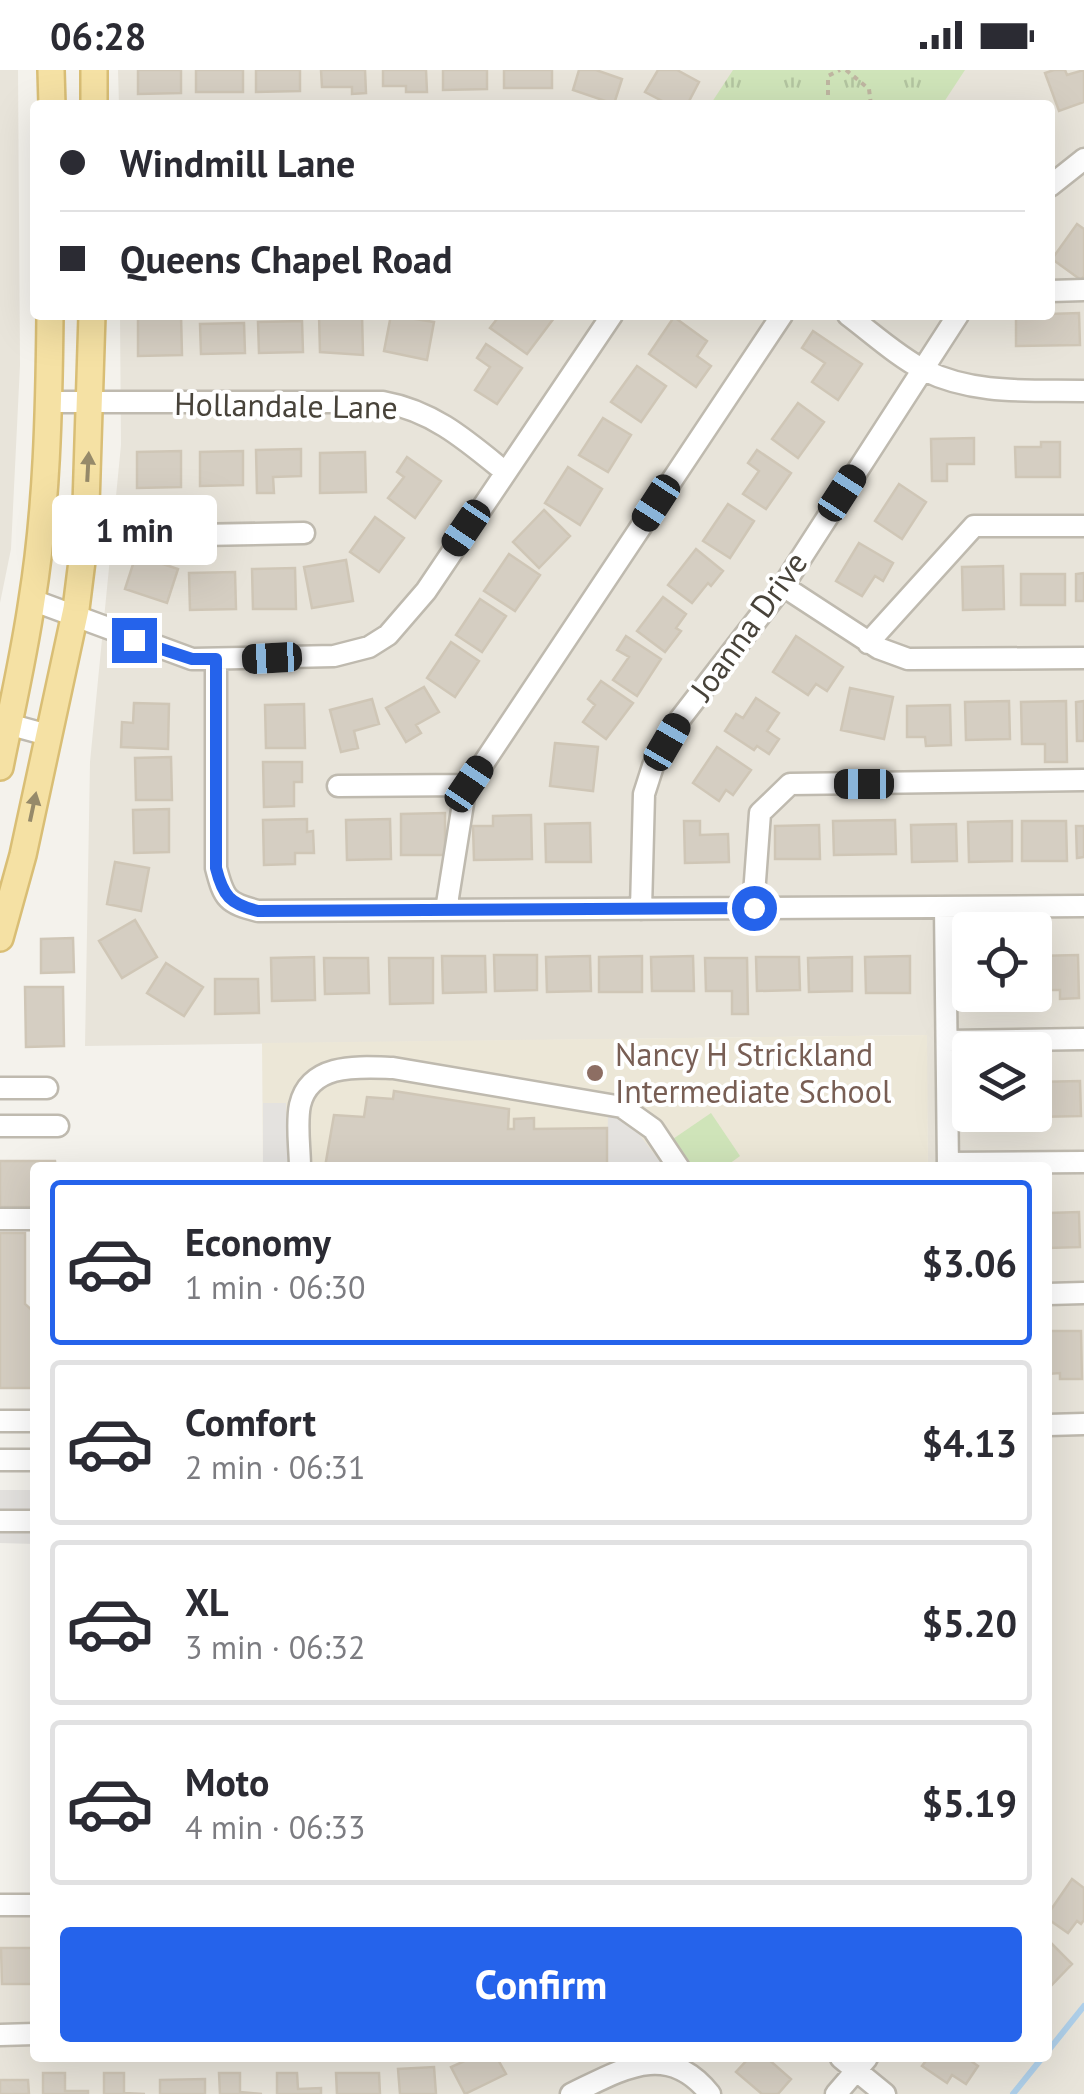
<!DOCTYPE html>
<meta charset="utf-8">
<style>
body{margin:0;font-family:"PT Sans",sans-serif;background:#f2f2f3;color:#2b2b33;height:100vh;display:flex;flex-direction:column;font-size:38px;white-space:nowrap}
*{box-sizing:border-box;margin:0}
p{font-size:32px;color:#7c7c81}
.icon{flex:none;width:55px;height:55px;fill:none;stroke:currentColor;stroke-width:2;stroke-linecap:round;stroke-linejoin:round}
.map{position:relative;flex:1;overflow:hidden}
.details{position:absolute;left:30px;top:1092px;width:1022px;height:900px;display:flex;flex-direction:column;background:#fff;border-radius:10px;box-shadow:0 10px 40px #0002}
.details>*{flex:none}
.top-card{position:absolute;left:30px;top:30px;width:1025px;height:220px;border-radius:10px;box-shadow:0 10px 40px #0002;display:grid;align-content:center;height:220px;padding:0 30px;background:#fff}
.fabs{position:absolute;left:952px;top:842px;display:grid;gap:20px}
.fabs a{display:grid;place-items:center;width:100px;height:100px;border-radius:10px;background:#fff;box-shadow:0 10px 40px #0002;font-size:50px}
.end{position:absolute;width:45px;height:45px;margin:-22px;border:12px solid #2563eb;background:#fff;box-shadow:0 0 0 5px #fff}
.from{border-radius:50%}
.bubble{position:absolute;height:70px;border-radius:10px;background:#fff;box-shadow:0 10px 40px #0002;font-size:32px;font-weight:800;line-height:70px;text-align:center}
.car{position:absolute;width:30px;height:60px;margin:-30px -15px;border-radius:12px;box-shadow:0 0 8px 2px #0007;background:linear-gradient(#222 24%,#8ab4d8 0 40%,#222 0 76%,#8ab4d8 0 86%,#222 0)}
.top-card b{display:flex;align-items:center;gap:35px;height:95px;font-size:38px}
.top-card b+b{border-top:2px solid #e1e1e2}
.top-card i{width:25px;height:25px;background:#2b2b33}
ul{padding:18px 0 0;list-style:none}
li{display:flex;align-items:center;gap:30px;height:165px;margin:0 20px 15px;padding:0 10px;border:5px solid #e1e1e2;border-radius:10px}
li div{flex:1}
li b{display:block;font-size:38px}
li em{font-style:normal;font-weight:800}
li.on{border-color:#2563eb}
li>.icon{width:90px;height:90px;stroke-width:1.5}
.action{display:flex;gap:20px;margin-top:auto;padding:20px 30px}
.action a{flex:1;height:115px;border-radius:10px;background:#2563eb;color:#fff;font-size:40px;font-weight:800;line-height:115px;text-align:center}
.status{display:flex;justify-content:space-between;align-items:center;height:70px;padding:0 50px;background:#fff;direction:ltr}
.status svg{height:28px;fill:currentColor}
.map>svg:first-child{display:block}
.residential{fill:#e8e4da;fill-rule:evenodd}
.education{fill:#ece7d7}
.park{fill:url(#park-tufts)}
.pitch{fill:#cfe4b9}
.parking{fill:#e4e2df}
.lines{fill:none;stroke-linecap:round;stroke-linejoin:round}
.stream{stroke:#afd0ea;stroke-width:6}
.building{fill:#d5cec2;stroke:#cfc6b6;stroke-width:2.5}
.minor-casing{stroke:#bfbaaf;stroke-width:25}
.major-casing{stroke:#d9be75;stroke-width:30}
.path{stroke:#bfb6a1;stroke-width:4;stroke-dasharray:5 5;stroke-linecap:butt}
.minor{stroke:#fff;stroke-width:20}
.major{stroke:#f5e1a4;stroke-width:25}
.oneway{fill:#968a6a}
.route{stroke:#2563eb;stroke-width:12}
.education-dot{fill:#8d6e63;stroke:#fff;stroke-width:4}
.labels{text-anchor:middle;stroke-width:8;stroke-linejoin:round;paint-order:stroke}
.street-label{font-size:32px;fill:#48433a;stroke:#fff}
.education-label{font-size:32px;fill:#785e54;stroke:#fff;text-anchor:start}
</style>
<div class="status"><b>06:28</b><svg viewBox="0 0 49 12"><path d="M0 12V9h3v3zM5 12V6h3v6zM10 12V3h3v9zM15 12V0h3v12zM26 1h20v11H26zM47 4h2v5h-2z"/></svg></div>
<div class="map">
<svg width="1084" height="2024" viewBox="0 0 1084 2024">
<defs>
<pattern id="park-tufts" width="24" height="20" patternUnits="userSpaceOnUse" patternTransform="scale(2.5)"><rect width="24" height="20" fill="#cfe4b9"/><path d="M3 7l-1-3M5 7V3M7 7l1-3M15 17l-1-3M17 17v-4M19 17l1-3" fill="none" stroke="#b3c5a0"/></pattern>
</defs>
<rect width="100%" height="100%" fill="#f4f2ec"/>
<path class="residential" d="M0 0H18L20 295 11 479 0 533Z
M118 0H1084V2024H0V1827L35 1826V1988H1048V1098L928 1097 926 965 85 976 90 692 121 375 120 245H1050V35H119ZM970 860H1035V925H970ZM970 980H1035V1045H970Z"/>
<path class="education" d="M927 965 928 1097H263L262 973Z"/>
<path class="park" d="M733 0H965L942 35H710Z"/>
<path class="pitch" d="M711 1043 740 1086 725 1097H689L670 1071Z"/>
<path class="parking" d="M263 1033H286L288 1097H263Z
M608 1044 632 1055 664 1097 607 1098Z
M0 1420H35V1474L0 1473Z"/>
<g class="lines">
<path class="stream" d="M1048 1981 1084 1936
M1013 2024 1042 1988"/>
</g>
<path class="building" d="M138 0H181V23L138 24Z
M196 0H243V22H196Z
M256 0H300V21L256 22Z
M321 0H365L366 23 352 24V17H322Z
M383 0H426L427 22H406V16H383Z
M443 0H487V19L443 20Z
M504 0H552V18H504Z
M579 0H596L622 9 614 34 573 20Z
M658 0H677L699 12 687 35H662L664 32 645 22Z
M1054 0H1065L1067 5 1084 0V32L1059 41 1045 3Z
M1077 154 1084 159V206L1081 210 1052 189Z
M1079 243 1080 275 1016 276V245Z
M181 245 182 285 138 286V246Z
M319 245H362L363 285 320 282Z
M391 245 434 252 427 290 384 281Z
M500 245H551L554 248 527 284 490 258Z
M674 247 707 271 697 286 711 296 696 317 649 284Z
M302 251 303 282 259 283 258 252Z
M244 253 245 283 201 284 200 254Z
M813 261 862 294 838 330 812 312 825 293 802 278Z
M486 274 522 298 497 334 475 320 490 297 477 288Z
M637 296 666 316 641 352 611 332Z
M798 333 824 352 798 388 772 369Z
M603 348 631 365 608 402 579 385Z
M974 368V394H947V411H932L931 369Z
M1041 372H1060V407H1016L1015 377H1041Z
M301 379V406L273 407 274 423H257L256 380Z
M757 380 791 403 766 439 743 424 759 401 748 393Z
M181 381V417L137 418V382Z
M243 381V415L200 416V382Z
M365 382 366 422 320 423V383Z
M407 387 441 411 415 448 388 428 404 407 397 402Z
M568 397 602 419 580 455 545 433Z
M899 414 926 432 902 469 875 451Z
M728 434 754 451 730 488 703 471Z
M544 440 570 466 539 498 513 472Z
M375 447 404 468 379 502 350 482Z
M859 473 893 493 883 511 875 506 862 526 836 511Z
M696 479 723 501 711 516 708 513 692 533 668 515Z
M509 484 540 505 515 541 484 521Z
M136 485 178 499 167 533 125 519Z
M346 490 353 531 312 538 304 497Z
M1003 496 1004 539 963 540 962 497Z
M295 498 296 539H253L252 499Z
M235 502 236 539 190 540 189 503Z
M1084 503V531H1076V504Z
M1021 504H1065V535H1021Z
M663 527 686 544 676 558 681 561 665 582 637 561Z
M480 529 506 546 482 582 456 565Z
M626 566 661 589 637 626 613 610 629 587 617 580Z
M796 566 843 597 827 621 816 614 808 625 773 602Z
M451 572 479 591 455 627 427 608Z
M601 611 633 633 606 669 583 652 595 635 588 629Z
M424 617 439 642 416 655 421 663 406 672 386 638Z
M850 618 893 627 884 669 841 660Z
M756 628 779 643 767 661 779 669 769 684 757 676 754 680 725 661 736 644 743 648Z
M372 629 379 654 354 661 358 678 341 682 330 640Z
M1009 631 1010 669 966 670 965 632Z
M1066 631 1067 692H1045V674H1022L1021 632Z
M1084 631V671H1077L1076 632Z
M134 633 169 634 168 679 121 677 122 652 133 653Z
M304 634 305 678H266L265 635Z
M950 635 951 675 926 676 925 667H907V636Z
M555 673 598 677 593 721 550 716Z
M717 677 751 700 733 725 726 720 719 731 693 713Z
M171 687 172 730H136L135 688Z
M263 692H302V712H294V736L264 737Z
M169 739V782L134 783 133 740Z
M445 743V785H401V744Z
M531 745 532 789 474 790 473 756H493V746Z
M307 749V762L313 761 314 783H295V794L264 795 263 750Z
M390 749 391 789 347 790 346 750Z
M895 750 896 784 834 785 833 751Z
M684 751H700V765L728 764 729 792 685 793Z
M1012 751V791L969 792 968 752Z
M1022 751H1066L1067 791H1022Z
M590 753 591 792H546L545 754Z
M956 754 957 791 912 792 911 755Z
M819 755 820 789H775V756Z
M1076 756H1084V787L1077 788Z
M115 792 149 798 141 841 107 834Z
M135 850 157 887 122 908 99 871Z
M73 868 74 902 41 903V869Z
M494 885H537V920L495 921Z
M1078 885 1079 928 1060 929V920H1036V886Z
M442 886H485L486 922 443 923Z
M590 886 591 921 547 922 546 887Z
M642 886V922H599V887Z
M693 886 694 921H652L651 887Z
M910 886V923H866L865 887Z
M314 887 315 930 272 931 271 888Z
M756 887H799L800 920 757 921Z
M852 887V921L809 922 808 888Z
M324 888H368L369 923 325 924Z
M389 888H433V933L390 934Z
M705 888H747L748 944H732V921H706Z
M166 893 203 917 184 946 147 923Z
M215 909H258L259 943 215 944Z
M25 917H63L64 976 26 977Z
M1080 1011 1081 1046 1035 1047V1012Z
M394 1021 509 1039 508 1059H514V1049L534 1048V1059L607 1058V1098L325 1097 334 1045 364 1047 367 1027 393 1029Z
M0 1091H55L56 1098H35V1137H0Z
M1079 1142 1080 1177 1048 1178V1143Z
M0 1163H25V1234L35 1243V1318H0Z
M1048 1261H1081L1082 1309H1060V1303L1048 1304Z
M1072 1809 1084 1818V1850L1081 1854 1077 1851 1068 1863 1048 1849V1844Z
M1048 1870 1072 1894 1048 1919Z
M1 1878H35V1914H2Z
M471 1988H497L506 2004 465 2024 451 1997Z
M749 1988H767L791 2009 778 2024H762L736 2002Z
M928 1988H967L978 1996 966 2014 952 2005 947 2013 922 1996Z
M434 1997 436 2024H400L398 1999Z
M43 2003H65V2021H88V2024H43Z
M104 2003H124V2023L145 2024H104Z
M219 2003H240V2022L262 2024H220Z
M277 2003H297L298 2019 321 2018V2024H277Z
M336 2003H379L380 2024H337Z
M205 2009V2024H160V2010Z
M0 2010H28L29 2024H0Z"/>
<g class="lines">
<g class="minor-casing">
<path id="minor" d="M1050 116 1084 89
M1050 221 1084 220
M848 245C872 263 897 286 924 300 974 325 1030 320 1084 321
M49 332H383C433 341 466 370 504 401
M85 467 304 463
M783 516 878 578 908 589 1084 588
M32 530 192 589 334 586 369 577 388 565 426 521 612 245
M868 573 974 456H1084
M216 589V798C224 829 227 833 258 841L1084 836
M0 652 48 665
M338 716 469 715
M945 837 948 1098
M753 838 760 743 790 714 1084 710
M641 839 644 724 653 696 680 649 783 516 958 245
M446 840 465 721 782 245
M947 971 1084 969
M0 1018H47
M0 1056H58
M948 1093 1084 1092
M300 1098C300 1078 296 1054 300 1035 310 992 360 997 393 998L622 1037 653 1059 679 1098
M0 1149H35
M1048 1224 1084 1223
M0 1351H35
M1048 1355 1084 1354
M0 1390H35
M0 1451H35
M0 1835H35
M0 1965 35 1964
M841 1988 885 2024
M571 2024C621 2000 667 1970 710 2024
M836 2024 867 1988"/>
</g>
<g class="major-casing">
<path id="major" d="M51 0 52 35
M94 0V35
M0 697C11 642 24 586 32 530 47 437 49 340 50 245
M0 868 23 785 76 539 85 467 92 245"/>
</g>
<path class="path" d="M846 0 869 19 871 35
M828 35V6L840 0"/>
<use href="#minor" class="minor"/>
<use href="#major" class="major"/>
</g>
<defs><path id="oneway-solid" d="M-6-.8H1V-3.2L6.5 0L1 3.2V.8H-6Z" transform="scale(2.5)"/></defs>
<g class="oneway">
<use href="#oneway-solid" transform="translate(88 397) rotate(-87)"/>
<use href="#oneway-solid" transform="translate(33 737) rotate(-78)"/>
</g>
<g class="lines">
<path class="route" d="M134 570 192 589H216V798C223 826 230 834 258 841L754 838"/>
</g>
<circle class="education-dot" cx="595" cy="1003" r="10"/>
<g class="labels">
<g class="street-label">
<text transform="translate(286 336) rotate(1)" y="11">Hollandale Lane</text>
<text transform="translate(749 556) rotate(-54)" y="11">Joanna Drive</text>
</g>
<g class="education-label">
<text x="615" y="996">Nancy H Strickland<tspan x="615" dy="37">Intermediate School</tspan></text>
</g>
</g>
</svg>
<div class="fabs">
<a><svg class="icon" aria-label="locate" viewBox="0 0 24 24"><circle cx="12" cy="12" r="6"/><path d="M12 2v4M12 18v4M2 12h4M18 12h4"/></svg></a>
<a><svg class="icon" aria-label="layers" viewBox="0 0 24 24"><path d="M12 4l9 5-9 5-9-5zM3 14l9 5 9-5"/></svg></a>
</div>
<i class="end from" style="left:754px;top:838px"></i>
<i class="end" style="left:134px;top:570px"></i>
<div class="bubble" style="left:52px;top:425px;width:165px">1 min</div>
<i class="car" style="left:842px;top:423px;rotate:33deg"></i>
<i class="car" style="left:656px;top:433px;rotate:213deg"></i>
<i class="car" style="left:466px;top:458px;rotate:214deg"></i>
<i class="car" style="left:272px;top:588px;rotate:267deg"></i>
<i class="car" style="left:667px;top:672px;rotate:30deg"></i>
<i class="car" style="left:469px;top:714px;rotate:34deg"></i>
<i class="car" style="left:864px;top:714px;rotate:270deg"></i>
<div class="top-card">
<b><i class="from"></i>Windmill Lane</b>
<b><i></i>Queens Chapel Road</b>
</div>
<section class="details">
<ul>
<li class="on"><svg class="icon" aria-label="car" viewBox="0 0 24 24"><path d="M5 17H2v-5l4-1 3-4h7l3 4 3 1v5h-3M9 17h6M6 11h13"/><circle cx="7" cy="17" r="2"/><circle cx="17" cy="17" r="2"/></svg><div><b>Economy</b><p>1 min · 06:30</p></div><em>$3.06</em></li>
<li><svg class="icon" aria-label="car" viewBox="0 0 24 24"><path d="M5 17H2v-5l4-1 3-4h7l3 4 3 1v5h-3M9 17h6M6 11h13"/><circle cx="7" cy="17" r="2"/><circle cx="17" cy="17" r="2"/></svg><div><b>Comfort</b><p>2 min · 06:31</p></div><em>$4.13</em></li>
<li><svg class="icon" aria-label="car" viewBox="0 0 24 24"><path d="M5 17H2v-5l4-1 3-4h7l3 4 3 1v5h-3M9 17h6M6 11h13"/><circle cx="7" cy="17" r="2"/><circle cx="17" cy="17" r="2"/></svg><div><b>XL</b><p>3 min · 06:32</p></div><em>$5.20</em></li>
<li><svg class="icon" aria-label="car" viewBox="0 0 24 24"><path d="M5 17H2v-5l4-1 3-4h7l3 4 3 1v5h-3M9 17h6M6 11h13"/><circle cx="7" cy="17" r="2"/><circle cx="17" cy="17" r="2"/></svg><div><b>Moto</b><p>4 min · 06:33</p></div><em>$5.19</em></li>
</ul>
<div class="action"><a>Confirm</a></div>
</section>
</div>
